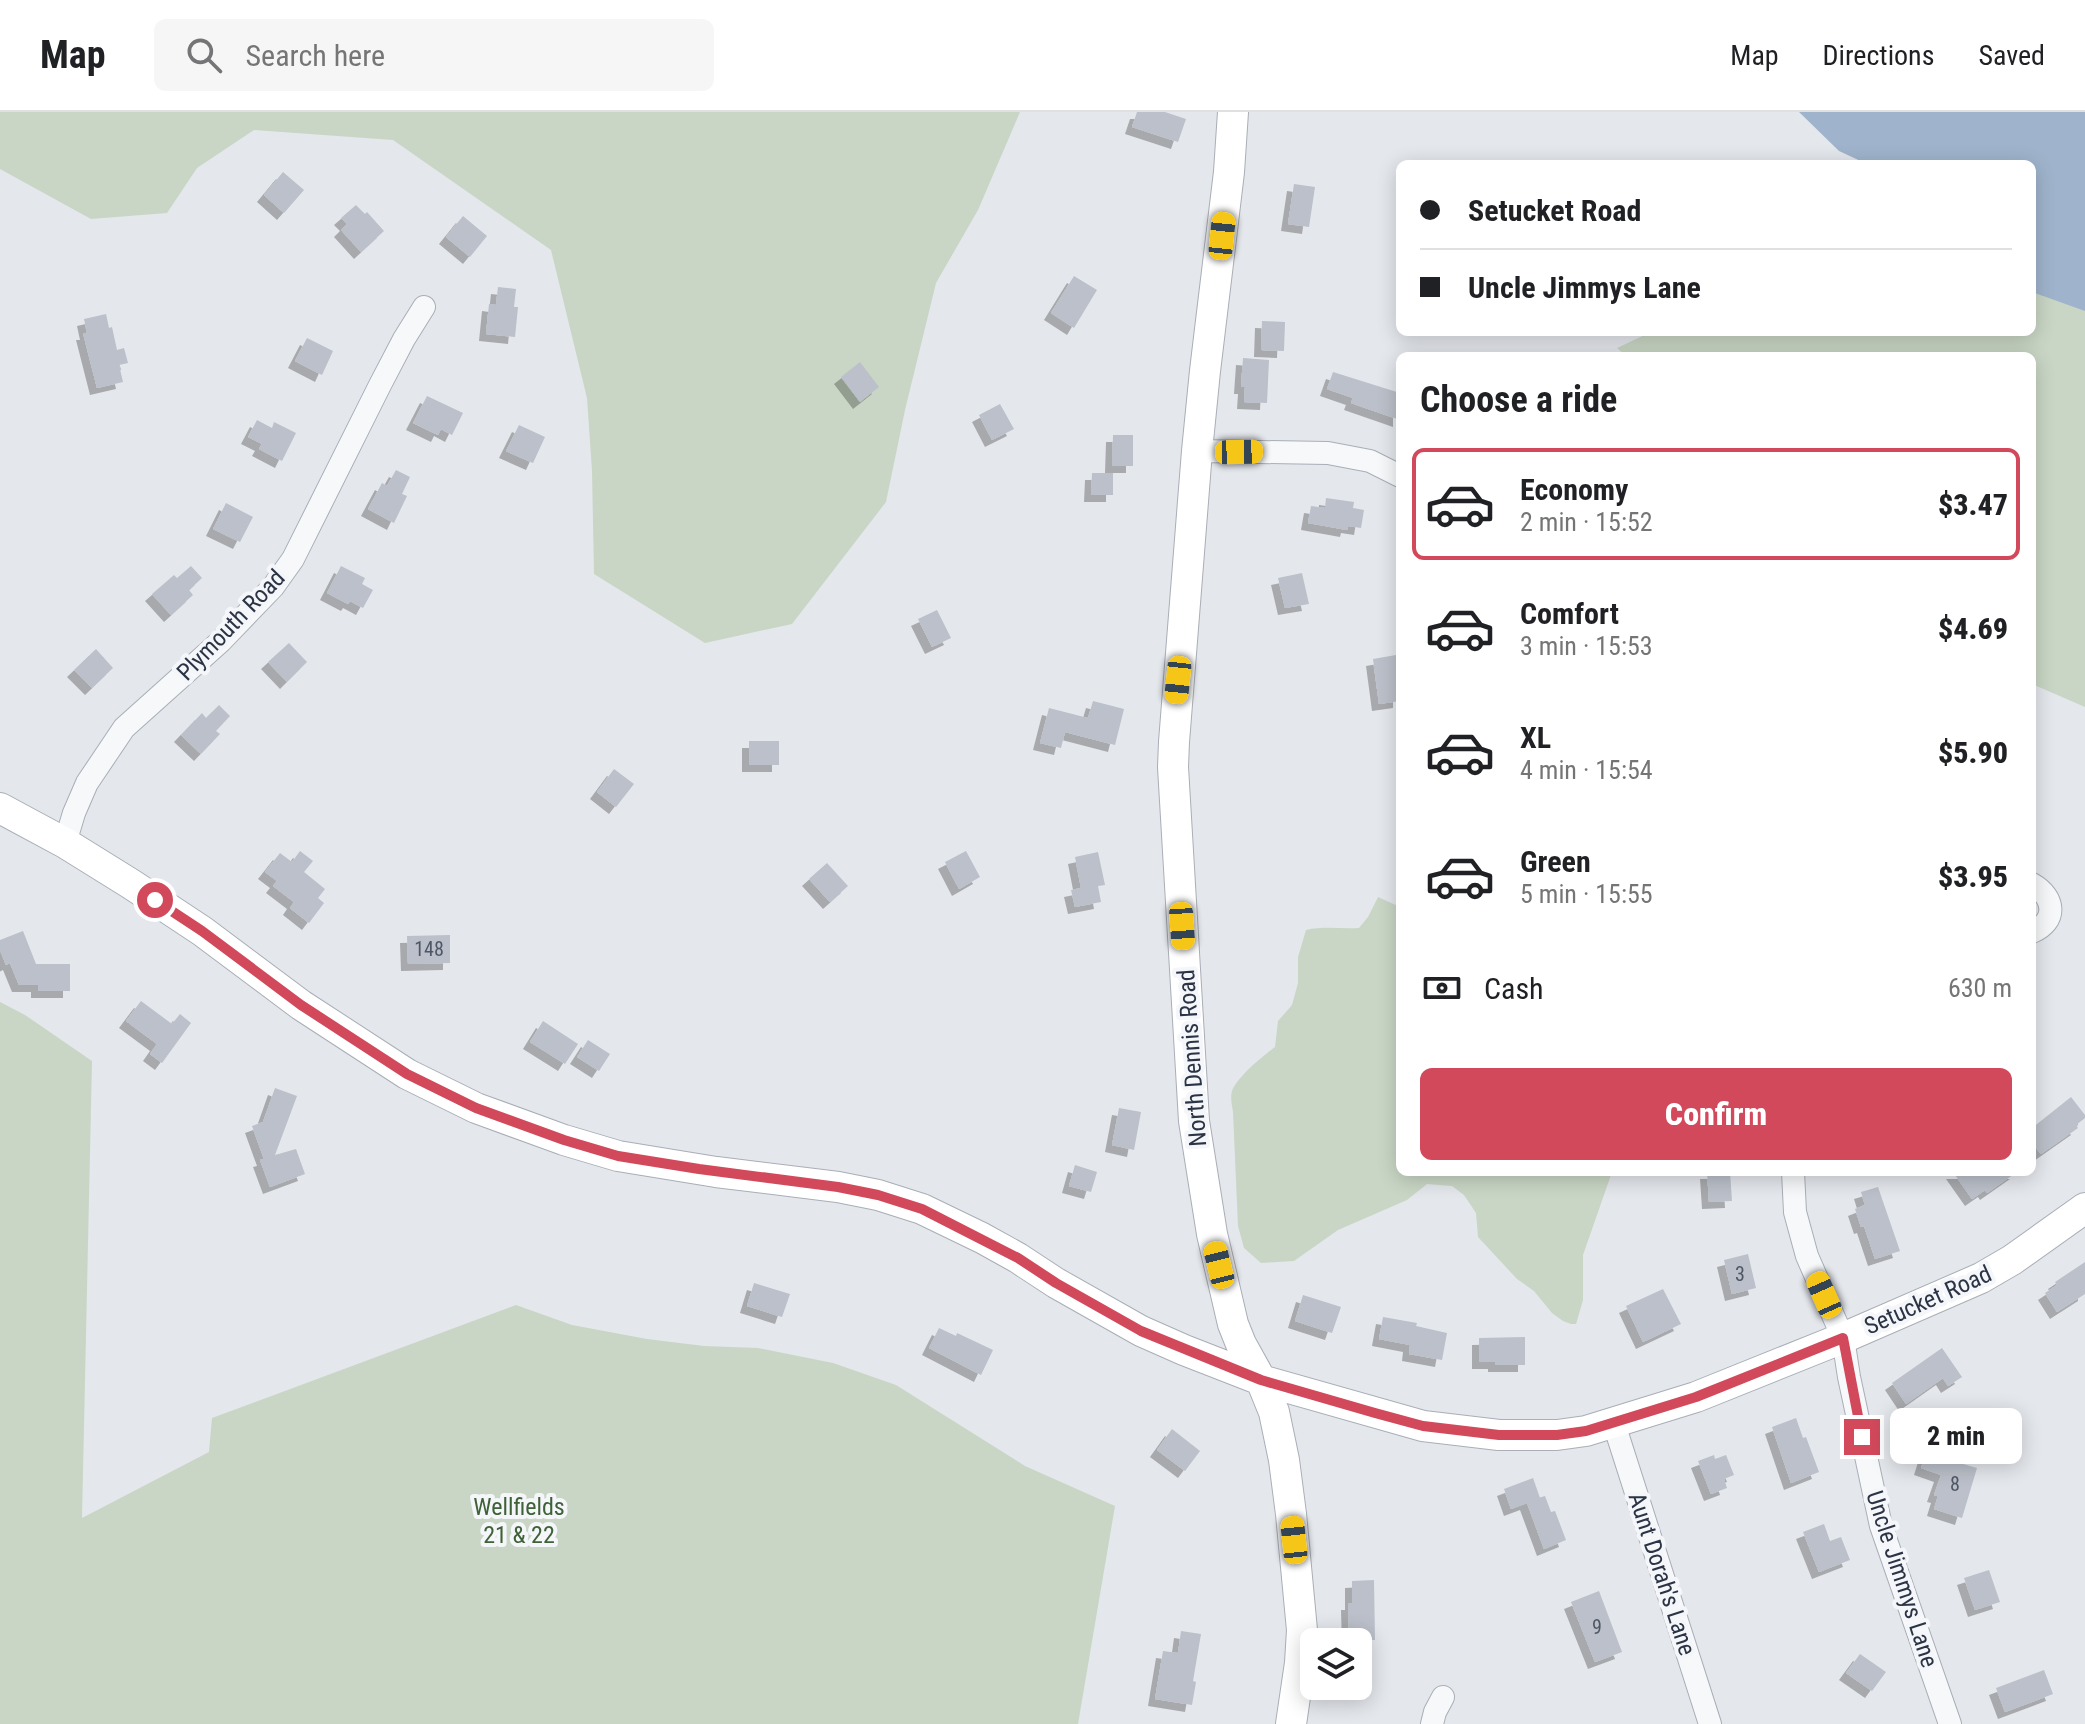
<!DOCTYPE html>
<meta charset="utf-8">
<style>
body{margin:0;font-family:"Roboto Condensed",sans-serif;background:#f6f6f6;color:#202124;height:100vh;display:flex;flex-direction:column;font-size:30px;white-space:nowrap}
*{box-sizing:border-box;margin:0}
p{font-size:26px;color:#757577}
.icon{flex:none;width:44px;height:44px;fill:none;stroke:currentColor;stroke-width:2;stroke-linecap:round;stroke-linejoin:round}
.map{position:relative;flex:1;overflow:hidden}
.sheet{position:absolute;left:1396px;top:240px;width:640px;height:824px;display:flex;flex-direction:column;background:#fff;border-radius:12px;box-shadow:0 4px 20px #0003}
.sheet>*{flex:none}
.banner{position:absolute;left:1396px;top:48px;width:640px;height:176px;border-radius:12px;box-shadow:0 4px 20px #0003;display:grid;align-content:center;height:176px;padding:0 24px;background:#fff}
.controls{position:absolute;left:1300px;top:1516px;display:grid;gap:16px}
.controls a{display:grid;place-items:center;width:72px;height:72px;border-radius:12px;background:#fff;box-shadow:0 4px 20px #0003;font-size:40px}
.end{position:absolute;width:36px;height:36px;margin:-18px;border:10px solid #d1495b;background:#fff;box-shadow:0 0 0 4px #fff}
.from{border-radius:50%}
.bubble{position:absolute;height:56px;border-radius:12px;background:#fff;box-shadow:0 4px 20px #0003;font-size:26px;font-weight:800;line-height:56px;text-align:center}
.car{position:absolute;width:24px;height:48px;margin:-24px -12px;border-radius:10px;box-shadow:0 0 6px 2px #0007;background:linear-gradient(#f5c518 24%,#345 0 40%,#f5c518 0 76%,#345 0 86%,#f5c518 0)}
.banner b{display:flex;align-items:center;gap:28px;height:76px;font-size:30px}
.banner b+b{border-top:2px solid #e0e0e0}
.banner i{width:20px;height:20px;background:#202124}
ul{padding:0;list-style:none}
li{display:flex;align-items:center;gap:24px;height:112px;margin:0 16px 12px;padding:0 8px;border:4px solid transparent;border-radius:12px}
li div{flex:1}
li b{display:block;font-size:30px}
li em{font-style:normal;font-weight:800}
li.current{border-color:#d1495b}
li>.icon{width:72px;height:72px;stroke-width:1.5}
h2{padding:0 24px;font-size:36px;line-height:96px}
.pay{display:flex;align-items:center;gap:20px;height:88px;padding:0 24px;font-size:30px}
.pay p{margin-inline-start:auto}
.button{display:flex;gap:16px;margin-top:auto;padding:16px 24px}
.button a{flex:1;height:92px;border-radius:12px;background:#d1495b;color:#fff;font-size:32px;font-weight:800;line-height:92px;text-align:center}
header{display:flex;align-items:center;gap:48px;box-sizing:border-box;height:112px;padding:0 40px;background:#fff;border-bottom:2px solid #e0e0e0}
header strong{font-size:38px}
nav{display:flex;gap:44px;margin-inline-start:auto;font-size:28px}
.search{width:560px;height:72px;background:#f6f6f6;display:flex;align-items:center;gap:20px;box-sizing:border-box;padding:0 28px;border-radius:12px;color:#757577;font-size:30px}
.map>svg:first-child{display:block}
.green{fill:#c9d6c5}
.water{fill:#9fb4cc}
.building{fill:#bbc0ca;filter:url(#shadow)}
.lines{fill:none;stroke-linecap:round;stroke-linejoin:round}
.minor-casing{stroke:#a9aeb7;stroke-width:24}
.secondary-casing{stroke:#a9aeb7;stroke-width:32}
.minor{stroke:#f7f8fa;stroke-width:22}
.secondary{stroke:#fff;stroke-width:30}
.route{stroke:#d1495b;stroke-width:10}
.labels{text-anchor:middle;stroke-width:8;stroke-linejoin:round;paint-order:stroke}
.number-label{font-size:20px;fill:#4f5766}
.street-label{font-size:24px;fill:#2b3445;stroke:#f4f6f9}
.park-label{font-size:24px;fill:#3f6138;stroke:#f4f6f9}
</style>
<header>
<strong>Map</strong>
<div class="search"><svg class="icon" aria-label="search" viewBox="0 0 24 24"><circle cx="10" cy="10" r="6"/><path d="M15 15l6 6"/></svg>Search here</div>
<nav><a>Map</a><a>Directions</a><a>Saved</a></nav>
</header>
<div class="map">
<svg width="2085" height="1612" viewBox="0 0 2085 1612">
<defs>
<filter id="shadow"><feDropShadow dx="-7" dy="7" stdDeviation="0" flood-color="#0004"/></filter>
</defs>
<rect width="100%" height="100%" fill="#e4e7ec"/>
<path class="green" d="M0 0H1020L978 98 936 171 905 298 886 390 792 512 705 531 594 462 592 359 587 286 551 138 393 28 254 18 197 56 167 101 91 107 0 57Z
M2032 116 2085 135V595L2032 572V244H1626L1617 236 1651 220H2032Z
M1378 785 1400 795V1060H1612L1583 1143V1188L1576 1212H1571L1563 1209 1552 1201 1534 1179 1517 1167 1478 1125 1476 1101 1464 1083 1452 1074 1427 1072 1407 1088 1338 1118 1294 1149 1261 1151 1244 1136 1238 1114 1233 1000C1232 993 1230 986 1232 979 1238 964 1262 945 1275 935L1278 909 1292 893 1298 871V845L1306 818C1323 814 1341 817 1359 816L1368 805Z
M0 890 25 903 92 949 82 1406 209 1340 212 1306 516 1193 572 1213 647 1227 704 1234 758 1236 833 1251 896 1273 1025 1354 1115 1394 1078 1612H0Z"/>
<path class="water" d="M1799 0H2085V199L2032 180V52H1867L1839 39Z"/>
<path class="building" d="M1137 0H1165L1186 7 1178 30 1132 15Z
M283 60 304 78 284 101 264 83Z
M1294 72 1315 75 1309 115 1288 112Z
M356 93 365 102 367 100 384 119 361 140 341 118 347 112 341 106Z
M463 104 487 124 470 145 446 125Z
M1074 164 1097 178 1074 216 1051 201Z
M498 175 516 177 514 195H518L515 225 486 222 489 192 496 193Z
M106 202 109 216 112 215 117 238 124 236 128 251 119 253 123 270 97 276 83 221H87L84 207Z
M1262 209 1285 210 1284 239 1261 238Z
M307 226 333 239 322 263 295 249Z
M1243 246 1269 248 1267 291 1244 290 1245 275H1241Z
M860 250 879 275 860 290 841 265Z
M1333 260 1400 281V308L1351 291 1353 286 1327 277Z
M427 284 463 301 452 323 441 317 438 323 413 311Z
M1000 292 1014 317 992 328 979 303Z
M257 308 272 316 274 310 296 321 282 349 259 337 262 332 248 325Z
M519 313 545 325 533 351 506 339Z
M1113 323H1133V354H1112Z
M396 358 410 365 402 382 407 384 394 411 368 397 382 371 387 374Z
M1092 361H1113V383H1091Z
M1326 386 1354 390 1353 396 1364 398 1361 416 1348 414 1347 418 1308 411 1311 394 1325 396Z
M226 391 253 405 240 430 213 417Z
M191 454 202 466 189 478 193 483 171 503 152 482 174 463 177 466Z
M341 454 365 466 362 472 373 478 363 496 350 489 348 492 327 481Z
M1302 461 1309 492 1285 496 1278 466Z
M937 498 951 526 932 535 918 507Z
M289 531 307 550 287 570 268 550Z
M96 537 113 556 92 576 74 558Z
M1396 543 1400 572V589L1379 592 1373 547Z
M1093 589 1124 597 1115 633 1065 620 1061 636 1040 631 1049 596 1088 606Z
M219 593 230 604 216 619 220 622 201 642 181 623 202 601 206 606Z
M749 629H779V653H749Z
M614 657 634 672 616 695 597 680Z
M300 739 313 749 304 760 325 777 318 786 324 791 309 811 290 796 294 790 273 774 277 769 265 760 280 741 292 750Z
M966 739 980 765 959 777 945 750Z
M1098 740 1105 773 1098 774 1101 790 1075 795 1071 778 1081 776 1075 745Z
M827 751 848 774 830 790 809 767Z
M23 819 36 852H70V879H38V873H19L10 851 6 853 0 838V828Z
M450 823V851L408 852 407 824Z
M141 889 172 912 180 902 191 911 162 951 150 942 157 932 126 909Z
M543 909 578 932 565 952 530 930Z
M588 928 610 942 599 959 577 945Z
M275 976 297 984 275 1043 296 1037 305 1062 270 1075 260 1048 264 1047 252 1014 263 1010Z
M2071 985 2085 1003V1006L2076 1013 2078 1016 2041 1042 2032 1031V1016Z
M1119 996 1141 1000 1134 1038 1112 1033Z
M1075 1053 1097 1060 1091 1080 1069 1074Z
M1707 1060H1730L1732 1089 1709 1090Z
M1953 1060H2017L1987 1081 1985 1078 1972 1087Z
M1878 1075 1900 1139 1875 1147 1864 1114 1861 1115 1855 1097 1865 1093 1861 1080Z
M1748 1142 1756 1176 1732 1182 1724 1148Z
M2085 1150V1182L2057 1200 2045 1181 2057 1173 2055 1170Z
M754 1171 790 1182 782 1205 747 1194Z
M1663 1177 1681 1212 1643 1230 1626 1194Z
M1303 1183 1341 1195 1332 1221 1295 1209Z
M1383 1205 1417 1211 1416 1214 1447 1221 1442 1248 1409 1242 1410 1233 1379 1227Z
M939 1216 956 1224 957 1221 993 1238 981 1263 929 1236Z
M1525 1225V1253H1495V1250H1479V1226Z
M1942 1236 1962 1265 1948 1274 1943 1266 1906 1292 1892 1271Z
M1796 1306 1803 1326 1806 1325 1819 1360 1791 1371 1772 1315Z
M1172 1317 1200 1339 1185 1359 1157 1338Z
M1927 1337 1947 1343 1946 1347 1977 1356 1962 1406 1934 1397 1938 1384 1934 1383 1941 1363 1921 1356Z
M1714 1343 1715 1347 1726 1343 1734 1363 1724 1367 1727 1376 1711 1382 1698 1349Z
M1533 1366 1540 1386 1535 1387 1545 1384 1551 1400 1555 1399 1566 1428 1544 1437 1527 1391 1511 1397 1504 1377Z
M1824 1412 1830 1429 1841 1425 1850 1448 1819 1460 1803 1420Z
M1989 1458 2000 1490 1975 1498 1964 1466Z
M1374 1468 1375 1528H1349L1348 1491H1352V1469Z
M1599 1479 1622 1540 1595 1550 1571 1490Z
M1181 1519 1201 1522 1193 1569 1196 1570 1192 1593 1155 1587 1163 1539 1178 1541Z
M1860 1542 1886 1560 1872 1579 1846 1561Z
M2044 1558 2053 1582 2005 1600 1996 1576Z"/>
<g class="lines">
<g class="minor-casing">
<path id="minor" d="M1197 339 1328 341 1370 349 1400 364
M65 731 74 701 87 671 124 616 221 529 273 475 293 447 380 273 404 227 424 195
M2032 772C2055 785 2058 809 2032 820
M1793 1060 1795 1100 1807 1144 1843 1226 1849 1265 1881 1414 1950 1612
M1614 1312 1710 1612
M1432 1612 1435 1600 1443 1585"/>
</g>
<g class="secondary-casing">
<path id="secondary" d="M1233 0 1229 60 1205 259 1197 339 1174 630 1173 655 1194 1009 1212 1122 1233 1212 1241 1232 1261 1268 1274 1300 1284 1348 1291 1402 1302 1518 1300 1551 1291 1612
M0 696 65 731 131 772 202 819 301 893 407 962 476 996 564 1028 618 1044 716 1060 838 1075 878 1083 922 1097 982 1126 1018 1146 1056 1171 1141 1219 1184 1238 1261 1268 1423 1314 1499 1323H1557L1586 1319 1696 1285 1843 1226 1981 1166 2012 1148 2085 1096"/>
</g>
<use href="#minor" class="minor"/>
<use href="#secondary" class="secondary"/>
</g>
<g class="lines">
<path class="route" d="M155 788 202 819 301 893 407 962 476 996 564 1028 618 1044 699 1057 838 1075 878 1083 922 1097 1018 1146 1056 1171 1141 1219 1261 1268 1375 1301 1423 1314 1499 1323H1557L1586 1319 1696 1285 1843 1226 1862 1325"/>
</g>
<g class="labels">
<g class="number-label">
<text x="429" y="844">148</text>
<text x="1740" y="1169">3</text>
<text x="1955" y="1379">8</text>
<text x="1597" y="1522">9</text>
</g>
<g class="street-label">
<text transform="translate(231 513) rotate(-46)" y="8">Plymouth Road</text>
<text transform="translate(1192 946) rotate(-94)" y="8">North Dennis Road</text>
<text transform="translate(1928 1188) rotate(-24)" y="8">Setucket Road</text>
<text transform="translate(1662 1462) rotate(72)" y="8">Aunt Dorah's Lane</text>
<text transform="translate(1902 1467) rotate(72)" y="8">Uncle Jimmys Lane</text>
</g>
<g class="park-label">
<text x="519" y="1403">Wellfields<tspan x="519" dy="28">21 &amp; 22</tspan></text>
</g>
</g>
</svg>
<div class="controls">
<a><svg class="icon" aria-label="layers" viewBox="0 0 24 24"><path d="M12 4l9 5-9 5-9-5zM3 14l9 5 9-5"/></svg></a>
</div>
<i class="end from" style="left:155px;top:788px"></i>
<i class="end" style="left:1862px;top:1325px"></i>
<div class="bubble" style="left:1890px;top:1296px;width:132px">2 min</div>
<i class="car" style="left:1222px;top:124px;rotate:6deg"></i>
<i class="car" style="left:1239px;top:340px;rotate:89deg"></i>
<i class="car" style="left:1178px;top:568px;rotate:186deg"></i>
<i class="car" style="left:1182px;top:814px;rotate:176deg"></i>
<i class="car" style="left:1219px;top:1153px;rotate:346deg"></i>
<i class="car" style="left:1824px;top:1183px;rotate:336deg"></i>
<i class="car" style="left:1294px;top:1428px;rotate:354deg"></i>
<div class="banner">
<b><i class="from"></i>Setucket Road</b>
<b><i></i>Uncle Jimmys Lane</b>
</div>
<section class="sheet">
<h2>Choose a ride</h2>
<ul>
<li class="current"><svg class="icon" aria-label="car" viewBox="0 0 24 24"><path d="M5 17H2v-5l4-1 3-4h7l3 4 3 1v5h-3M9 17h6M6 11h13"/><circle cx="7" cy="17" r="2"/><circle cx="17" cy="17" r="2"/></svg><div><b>Economy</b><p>2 min · 15:52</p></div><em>$3.47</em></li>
<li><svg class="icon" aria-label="car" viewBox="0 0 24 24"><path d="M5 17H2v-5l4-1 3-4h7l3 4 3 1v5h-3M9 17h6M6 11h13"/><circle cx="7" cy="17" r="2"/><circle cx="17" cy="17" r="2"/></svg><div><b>Comfort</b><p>3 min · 15:53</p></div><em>$4.69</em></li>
<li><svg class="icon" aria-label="car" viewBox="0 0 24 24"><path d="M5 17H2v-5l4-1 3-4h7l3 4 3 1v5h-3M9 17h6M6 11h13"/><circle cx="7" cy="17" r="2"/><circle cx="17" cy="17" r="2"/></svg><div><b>XL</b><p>4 min · 15:54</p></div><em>$5.90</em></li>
<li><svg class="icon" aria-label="car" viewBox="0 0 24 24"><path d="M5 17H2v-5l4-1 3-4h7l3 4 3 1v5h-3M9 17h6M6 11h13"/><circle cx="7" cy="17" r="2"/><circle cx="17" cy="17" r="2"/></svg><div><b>Green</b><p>5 min · 15:55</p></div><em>$3.95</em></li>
</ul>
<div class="pay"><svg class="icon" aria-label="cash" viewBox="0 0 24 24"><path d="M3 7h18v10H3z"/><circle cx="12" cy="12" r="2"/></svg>Cash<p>630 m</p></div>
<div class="button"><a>Confirm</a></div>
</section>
</div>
